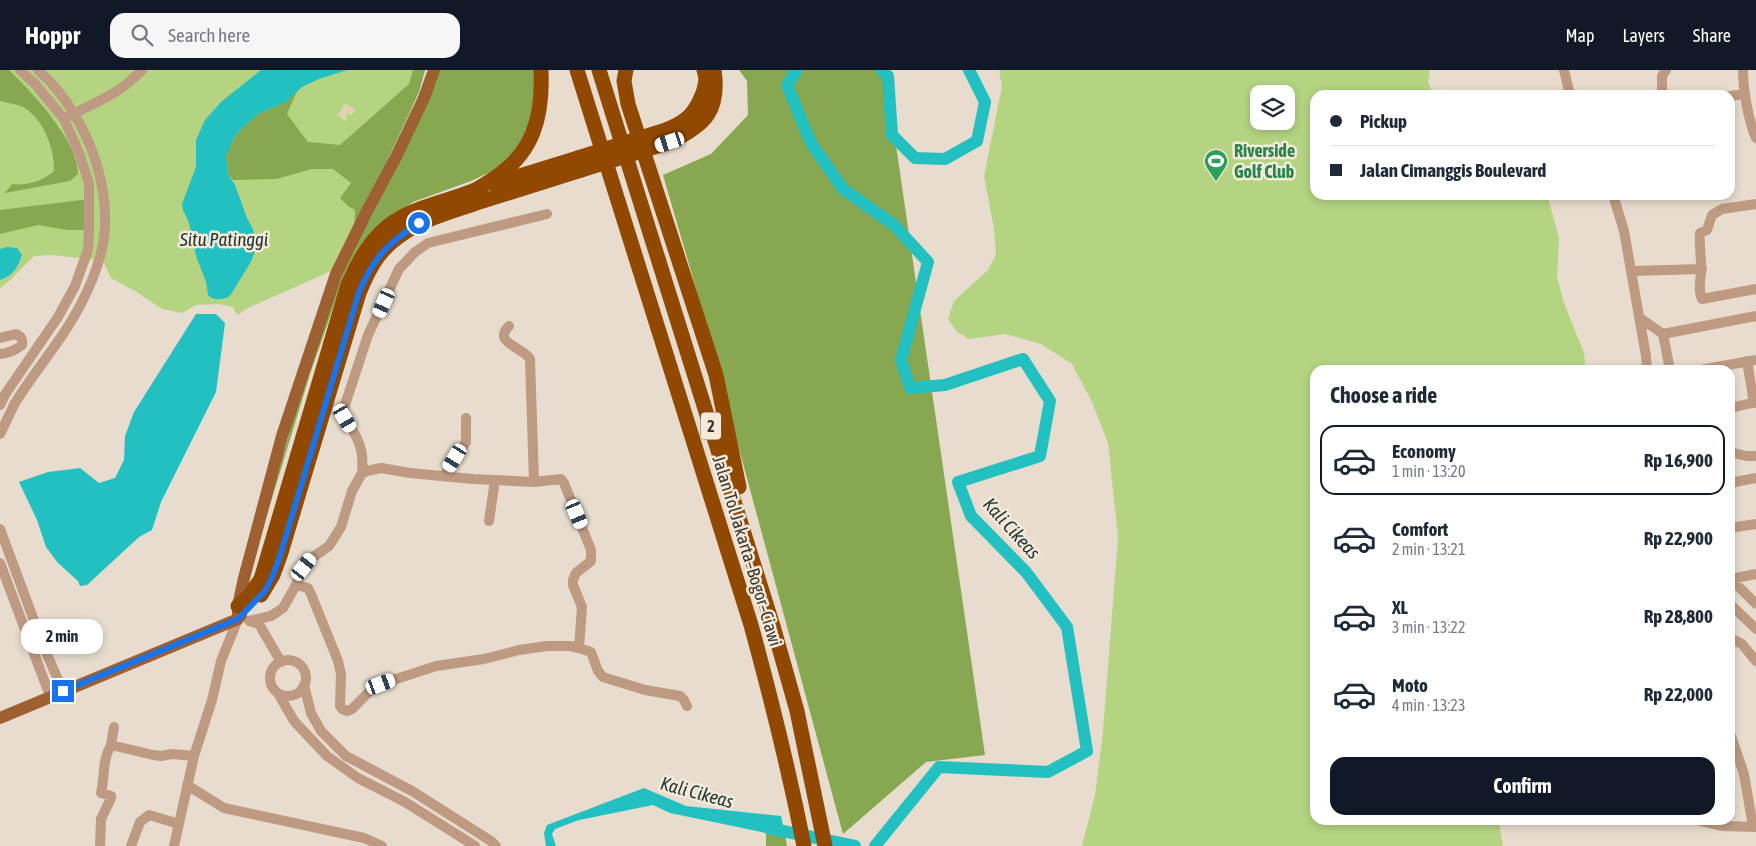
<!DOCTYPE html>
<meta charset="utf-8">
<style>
body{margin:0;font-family:"Asap Condensed",sans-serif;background:#f6f6f7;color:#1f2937;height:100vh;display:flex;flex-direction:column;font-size:19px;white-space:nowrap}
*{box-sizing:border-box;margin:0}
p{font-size:16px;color:#747a83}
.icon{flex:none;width:28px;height:28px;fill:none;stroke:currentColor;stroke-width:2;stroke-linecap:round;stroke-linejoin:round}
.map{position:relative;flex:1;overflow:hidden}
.sheet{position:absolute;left:1310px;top:295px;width:425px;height:460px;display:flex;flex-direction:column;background:#fff;border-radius:15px;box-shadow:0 2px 8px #0003}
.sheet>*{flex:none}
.guide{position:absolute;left:1310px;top:20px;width:425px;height:110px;border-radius:15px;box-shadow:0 2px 8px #0003;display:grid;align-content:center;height:110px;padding:0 20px;background:#fff}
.tools{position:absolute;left:1250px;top:15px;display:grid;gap:10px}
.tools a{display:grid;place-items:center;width:45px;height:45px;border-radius:10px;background:#fff;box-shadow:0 2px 8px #0003;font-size:25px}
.end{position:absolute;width:22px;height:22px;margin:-11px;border:6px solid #1a73e8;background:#fff;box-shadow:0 0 0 2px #fff}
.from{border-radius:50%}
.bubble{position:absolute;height:35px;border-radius:15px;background:#fff;box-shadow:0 2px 8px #0003;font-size:16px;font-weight:700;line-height:35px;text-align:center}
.car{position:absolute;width:15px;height:30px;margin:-15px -8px;border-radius:6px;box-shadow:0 0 4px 1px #0007;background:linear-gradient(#fff 24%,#345 0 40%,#fff 0 76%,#345 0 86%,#fff 0)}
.guide b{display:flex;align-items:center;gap:18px;height:48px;font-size:19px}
.guide b+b{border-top:1px solid #e0e1e3}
.guide i{width:12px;height:12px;background:#1f2937}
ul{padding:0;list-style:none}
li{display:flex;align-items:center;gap:15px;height:70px;margin:0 10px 8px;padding:0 10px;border:2px solid transparent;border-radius:15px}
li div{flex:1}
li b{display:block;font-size:19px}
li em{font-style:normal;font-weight:700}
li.on{border-color:#111827}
li>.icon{width:45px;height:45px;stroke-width:1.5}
h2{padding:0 20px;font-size:22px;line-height:60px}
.action{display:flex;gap:10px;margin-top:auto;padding:10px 20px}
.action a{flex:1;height:58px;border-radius:15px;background:#111827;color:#fff;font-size:20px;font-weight:700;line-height:58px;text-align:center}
header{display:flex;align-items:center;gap:30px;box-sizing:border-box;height:70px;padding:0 25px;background:#111827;color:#fff}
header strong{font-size:24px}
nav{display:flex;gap:28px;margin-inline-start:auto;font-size:18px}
.search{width:350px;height:45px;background:#f6f6f7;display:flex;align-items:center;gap:12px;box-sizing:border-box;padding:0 18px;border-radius:15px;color:#747a83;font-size:19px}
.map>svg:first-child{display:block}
.green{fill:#b4d482;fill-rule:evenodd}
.forest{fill:#87a750}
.sand{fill:#ded5b0}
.water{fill:#22c0c1}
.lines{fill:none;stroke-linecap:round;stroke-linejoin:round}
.river{stroke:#22c0c1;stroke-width:12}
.minor{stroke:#be9a83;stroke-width:10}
.major{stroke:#9e5f31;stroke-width:12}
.highway{stroke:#914801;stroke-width:15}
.highway-bridge{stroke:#914801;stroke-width:15}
.route{stroke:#1a73e8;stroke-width:6}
.labels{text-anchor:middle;stroke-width:5;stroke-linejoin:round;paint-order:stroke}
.shield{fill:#f5eada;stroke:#716b62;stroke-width:1}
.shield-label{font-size:16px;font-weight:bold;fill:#39352f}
.leisure-label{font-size:18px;font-weight:bold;fill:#27864d;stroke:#f5eada;text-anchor:start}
.street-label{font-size:18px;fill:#39352f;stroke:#f5eada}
.water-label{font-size:19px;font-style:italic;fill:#1e3635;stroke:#f5eada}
</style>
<header>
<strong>Hoppr</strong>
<div class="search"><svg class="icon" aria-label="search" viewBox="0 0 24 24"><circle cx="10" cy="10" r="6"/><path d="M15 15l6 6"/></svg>Search here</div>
<nav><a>Map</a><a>Layers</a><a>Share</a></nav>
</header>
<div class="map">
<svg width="1756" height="776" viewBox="0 0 1756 776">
<rect width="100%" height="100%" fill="#e7dccd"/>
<path class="green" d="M0 0H425L411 41 361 146 331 201 250 237 237 245 233 237 219 234 196 235 182 243 162 239 138 223 111 208 103 191 53 185 34 186 7 213 0 218Z
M999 0H1430L1428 12 1433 25H1315V125H1543L1549 131 1559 168 1557 207 1564 233 1584 283 1585 294 1579 300H1315V750H1494L1499 754 1503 776H1082L1095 725 1103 661 1118 467 1108 373 1092 332 1072 294 1041 274 1005 264 969 269 957 262 948 249 954 231 988 200 996 185 994 159 984 106 1002 16ZM1259 24H1286V51H1259Z"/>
<path class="forest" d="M0 0H9C32 22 79 72 78 104L70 111 5 123 12 114C27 116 43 111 54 101 55 79 43 48 23 37 16 34 7 33 0 31Z
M413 0H425L419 22 354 162 355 140 348 136 340 128 351 113 333 99H312L276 109 233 110 228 104 226 87 228 79 238 62 258 44 286 32 297 21 287 44 308 72 340 75 409 14Z
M437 0H536L530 66 503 96 471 111 413 132 369 165 346 201 310 304 250 500 307 302 344 199Z
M739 0H885L985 685 926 692 843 764 693 208 663 105 711 84 748 45 747 11Z
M90 129 89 160H67L38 155 0 164V140Z
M766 763 785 765 787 776H766Z"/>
<path class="sand" d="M347 34 355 40 352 45 346 43 347 49 345 51 337 45 341 41 343 35Z"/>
<path class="water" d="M261 0H347L319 9 302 17 286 32 258 44 238 62 233 70 226 86 228 104 235 115 247 148 253 159 256 176 252 190 230 226C224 230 212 231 208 225L206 212 196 186 189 153 183 140 182 134 196 97V70L205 50 221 32Z
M7 177 17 178 22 185C18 197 13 206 0 210V179Z
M196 244H216L225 253 216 322 161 432 152 460 139 467 87 515 80 516 78 511 58 493 46 477 37 450 19 412 48 402 80 398 99 413 115 408 124 390 125 366 134 342Z
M644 718 686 736 781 746 785 765 766 763 670 743 653 735 579 750 555 759 552 764 556 776H546L544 763 547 755Z"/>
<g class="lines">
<path class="river" d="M797 0 787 15 811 73 843 119 894 155 928 192 901 290 910 318 945 315 1023 289 1050 331 1040 386 958 412 971 446 1026 502 1067 557 1087 681 1048 702 939 697 875 776
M881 0 888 6 892 65 915 88 945 89 977 71 985 32 969 0
M768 758 855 776"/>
<path class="minor" d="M1564 0 1570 25
M1743 0C1743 19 1748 50 1756 68
M1662 25V6L1666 0
M1730 26 1745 24
M69 46C99 30 117 26 142 0
M1613 125 1624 161 1646 286 1647 300
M1756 134 1722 139 1712 145 1707 160 1700 163C1699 174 1701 185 1701 196 1702 206 1697 219 1702 229L1756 219
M1632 201 1702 199
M1640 248 1663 264 1670 300
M509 256C492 273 523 277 530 289L534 412
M1663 264 1756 246
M0 268 16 264C21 266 23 269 22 275 15 281 9 283 0 284
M1747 291 1754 333
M1700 300 1756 290
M0 335 6 323 58 247 75 216 88 180 89 160V113L79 83 64 49 36 15 20 0
M1730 338 1756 332
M0 364C5 354 10 343 15 333 31 307 51 283 67 258 85 230 104 190 105 156 106 134 102 112 96 92 84 56 66 25 38 0
M1730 382 1746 386H1756
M362 403C363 392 363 381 358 371 354 360 346 352 343 341L368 265 399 199 415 182 428 173 547 144
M444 406 466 372V348
M1730 413 1756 408
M489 451 495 410
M1730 458 1756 454
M0 459 45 580 63 621
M0 493 50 626
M1730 508 1756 534
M1731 509 1756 504
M296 515 308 518 311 524 338 591 341 604 340 636 342 639 347 641 352 639 370 621 381 614 436 596 484 589 519 580 547 576H570L579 578
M1730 534 1756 559
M249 551 271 546 283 538 296 515 304 497 310 489 329 476 341 457 352 421 362 403 367 401 381 398 410 403 473 409 534 412 561 409 564 413 591 480V491L576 503 573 510V515L582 537 579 578 591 582 598 601 603 607 645 620 680 626 684 630 687 636
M249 551 259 554 281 592
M1730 568 1742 574 1756 591
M270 608a18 18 0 1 1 36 0a18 18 0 1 1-36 0Z
M304 615 311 643 321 661 346 686 412 721 491 771 496 776
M278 623 294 651 327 686 358 708 405 732 475 776
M1730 663 1744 704 1753 757
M111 675 114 657
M187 715 224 738 364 768 382 776
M1696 750 1722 756 1756 757
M100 776 101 749 111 728V726L101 723C105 706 102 690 111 675L153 685 161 686 172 684 194 686
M131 776 140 752 149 745 179 754
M174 776 194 686 212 630 221 591 238 549"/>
<path class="major" d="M238 549V536L244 508 282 366 336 204 366 143 396 87 424 28 434 0
M0 648 238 549 241 545V543"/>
<path class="highway" d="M577 0 751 555C771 628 789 701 804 776
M599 0 773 556 797 641 825 776
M626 0 624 11 628 34 716 305 739 417
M666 60C687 51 695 44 703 23 706 14 707 8 704 0
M670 72C705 55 720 41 714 0
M494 114 578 88
M261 525 273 505 280 486 359 223C368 201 378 181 398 167 424 148 456 140 486 130 518 120 549 110 581 100
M238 536 249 526 261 509 348 215C359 190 371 167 395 151 419 136 448 131 473 121 480 118 487 113 493 109 534 83 543 46 541 0"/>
<path class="highway-bridge" d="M578 88 666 60
M581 100 670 72"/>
</g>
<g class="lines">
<path class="route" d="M63 621 238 549 265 521 273 505 280 486 359 222C374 187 387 174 419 153"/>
</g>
<defs>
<g id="stadium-pin" transform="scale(1.25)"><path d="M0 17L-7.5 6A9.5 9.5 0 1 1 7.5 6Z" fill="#2e9e5b" stroke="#f5eada"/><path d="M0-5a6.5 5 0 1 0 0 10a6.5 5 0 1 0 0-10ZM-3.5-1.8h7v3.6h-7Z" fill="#fff"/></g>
</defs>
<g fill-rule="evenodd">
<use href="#stadium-pin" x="1216" y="91"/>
</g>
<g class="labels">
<rect class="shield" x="701" y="342.5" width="20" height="27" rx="4"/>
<g class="shield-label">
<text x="711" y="362">2</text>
</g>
<g class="leisure-label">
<text x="1234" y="87">Riverside<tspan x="1234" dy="21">Golf Club</tspan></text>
</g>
<g class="street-label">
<text transform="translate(747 481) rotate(73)" y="6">Jalan Tol Jakarta–Bogor–Ciawi</text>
</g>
<g class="water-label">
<text x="224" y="176">Situ Patinggi</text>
<text transform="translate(1012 458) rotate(48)" y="7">Kali Cikeas</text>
<text transform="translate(697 722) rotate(15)" y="7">Kali Cikeas</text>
</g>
</g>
</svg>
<div class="tools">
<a><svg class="icon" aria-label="layers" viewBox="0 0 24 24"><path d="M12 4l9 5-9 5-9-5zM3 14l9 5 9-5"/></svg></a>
</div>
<i class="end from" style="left:419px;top:153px"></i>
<i class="end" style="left:63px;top:621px"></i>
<div class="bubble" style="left:21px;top:549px;width:82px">2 min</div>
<i class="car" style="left:670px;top:72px;rotate:252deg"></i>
<i class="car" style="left:384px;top:233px;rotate:204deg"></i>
<i class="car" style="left:345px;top:348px;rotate:150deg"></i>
<i class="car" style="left:455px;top:388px;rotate:212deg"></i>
<i class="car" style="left:577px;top:444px;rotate:157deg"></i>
<i class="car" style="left:304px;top:497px;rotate:38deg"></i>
<i class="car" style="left:381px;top:614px;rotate:70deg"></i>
<div class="guide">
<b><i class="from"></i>Pickup</b>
<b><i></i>Jalan Cimanggis Boulevard</b>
</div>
<section class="sheet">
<h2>Choose a ride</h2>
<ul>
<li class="on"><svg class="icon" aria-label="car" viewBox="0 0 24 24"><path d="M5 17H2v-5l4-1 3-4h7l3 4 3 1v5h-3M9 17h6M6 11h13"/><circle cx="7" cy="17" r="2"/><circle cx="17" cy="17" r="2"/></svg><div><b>Economy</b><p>1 min · 13:20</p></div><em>Rp 16,900</em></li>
<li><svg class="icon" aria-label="car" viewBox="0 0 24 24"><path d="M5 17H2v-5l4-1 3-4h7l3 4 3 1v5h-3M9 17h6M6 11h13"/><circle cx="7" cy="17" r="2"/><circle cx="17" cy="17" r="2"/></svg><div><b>Comfort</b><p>2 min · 13:21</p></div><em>Rp 22,900</em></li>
<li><svg class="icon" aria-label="car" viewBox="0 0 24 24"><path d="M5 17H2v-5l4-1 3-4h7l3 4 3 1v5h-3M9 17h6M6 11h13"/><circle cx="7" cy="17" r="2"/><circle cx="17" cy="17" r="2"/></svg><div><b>XL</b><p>3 min · 13:22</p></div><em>Rp 28,800</em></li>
<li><svg class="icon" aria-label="car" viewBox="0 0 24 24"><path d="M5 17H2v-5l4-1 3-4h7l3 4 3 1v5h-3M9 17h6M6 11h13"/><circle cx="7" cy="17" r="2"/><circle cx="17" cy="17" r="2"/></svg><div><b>Moto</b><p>4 min · 13:23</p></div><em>Rp 22,000</em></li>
</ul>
<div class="action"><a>Confirm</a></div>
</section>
</div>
